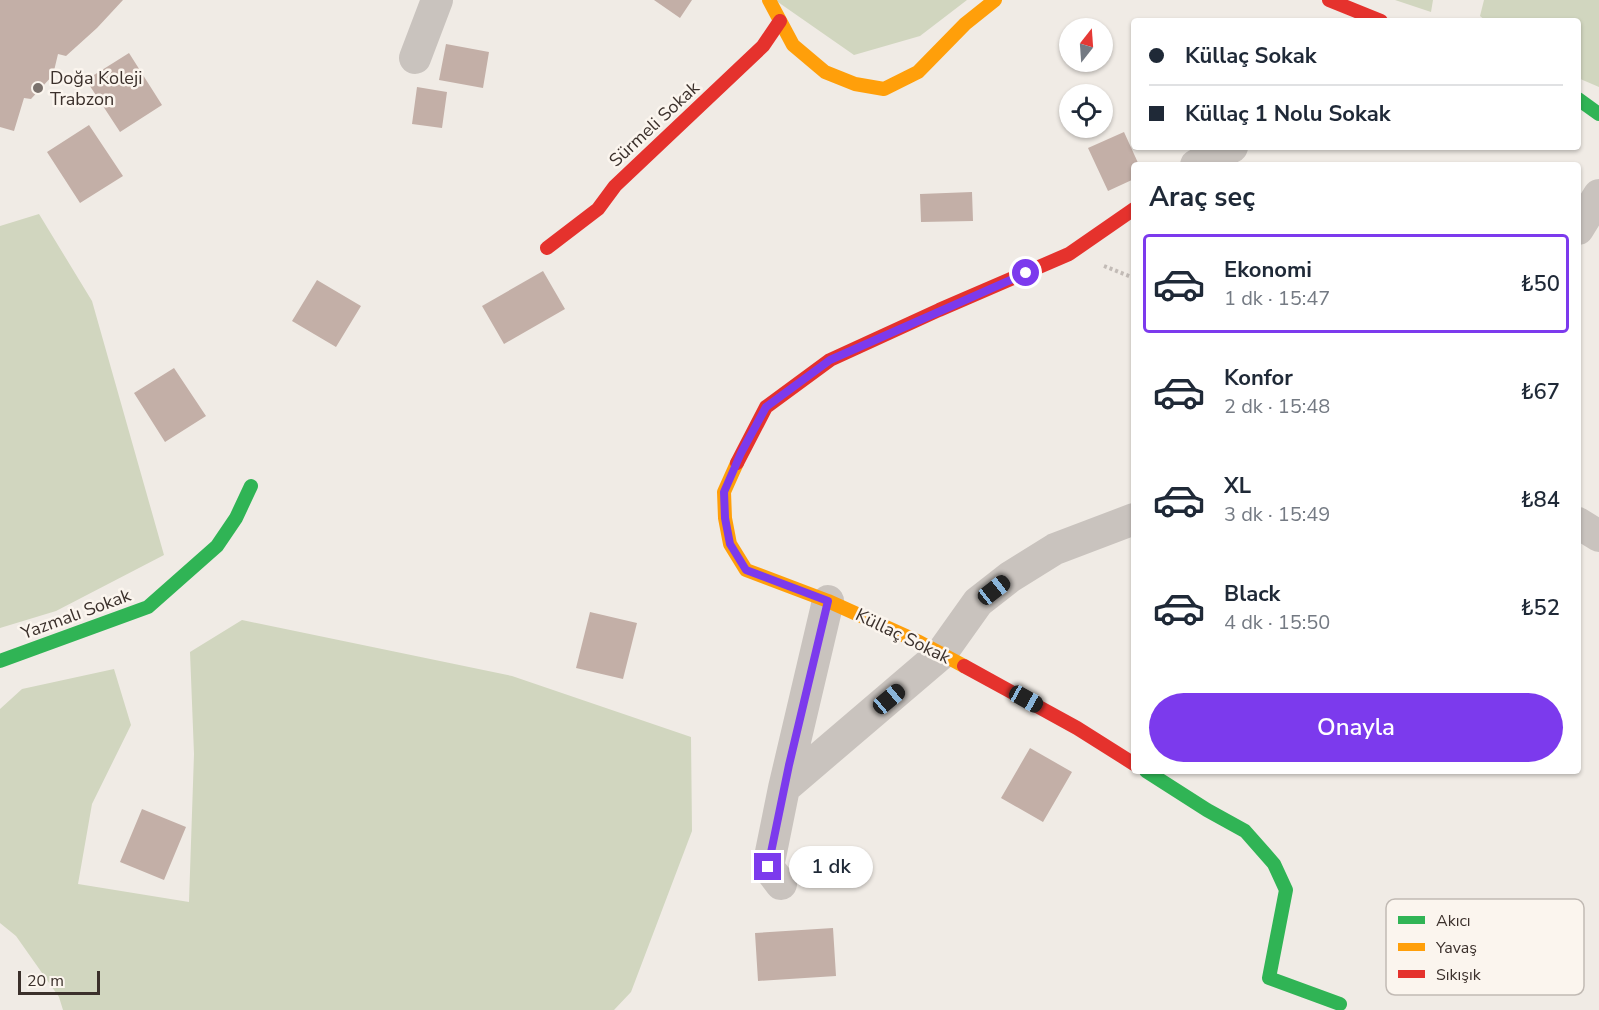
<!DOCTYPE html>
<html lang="tr">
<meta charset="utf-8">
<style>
body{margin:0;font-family:"Nunito Sans",sans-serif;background:#f6f6f7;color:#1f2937;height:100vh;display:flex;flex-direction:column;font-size:22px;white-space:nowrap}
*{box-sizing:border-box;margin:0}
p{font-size:20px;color:#747a83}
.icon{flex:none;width:33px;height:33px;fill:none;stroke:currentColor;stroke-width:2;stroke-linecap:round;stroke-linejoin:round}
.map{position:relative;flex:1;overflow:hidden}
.side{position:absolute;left:1131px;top:162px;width:450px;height:612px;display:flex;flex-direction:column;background:#fff;border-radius:6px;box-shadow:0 2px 4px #0004}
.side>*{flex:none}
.banner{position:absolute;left:1131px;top:18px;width:450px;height:132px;border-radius:6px;box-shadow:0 2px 4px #0004;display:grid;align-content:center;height:132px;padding:0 18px;background:#fff}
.needle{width:39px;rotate:17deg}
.fabs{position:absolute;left:1059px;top:18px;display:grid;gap:12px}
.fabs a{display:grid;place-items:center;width:54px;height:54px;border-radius:50%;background:#fff;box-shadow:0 2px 4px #0004;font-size:30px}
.scale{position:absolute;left:18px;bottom:15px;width:82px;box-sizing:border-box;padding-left:6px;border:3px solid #3b302b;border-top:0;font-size:16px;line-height:21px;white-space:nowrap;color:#3b302b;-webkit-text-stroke:4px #fbf5ee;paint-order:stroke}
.end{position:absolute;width:27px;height:27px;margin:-14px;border:8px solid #7c3aed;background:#fff;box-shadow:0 0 0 3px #fff}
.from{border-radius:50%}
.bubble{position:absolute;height:42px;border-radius:21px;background:#fff;box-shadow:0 2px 4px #0004;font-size:20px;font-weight:600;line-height:42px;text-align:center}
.car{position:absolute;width:18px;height:36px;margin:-18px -9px;border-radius:8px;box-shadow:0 0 4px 2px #0007;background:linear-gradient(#222 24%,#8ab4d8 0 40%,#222 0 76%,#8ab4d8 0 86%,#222 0)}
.banner b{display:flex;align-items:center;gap:21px;height:57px;font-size:22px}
.banner b+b{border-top:2px solid #e0e1e3}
.banner i{width:15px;height:15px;background:#1f2937}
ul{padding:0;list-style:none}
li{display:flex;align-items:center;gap:18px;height:99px;margin:0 12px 9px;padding:0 6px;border:3px solid transparent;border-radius:6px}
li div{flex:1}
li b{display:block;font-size:22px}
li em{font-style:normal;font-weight:600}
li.current{border-color:#7c3aed}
li>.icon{width:54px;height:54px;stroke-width:1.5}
h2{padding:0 18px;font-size:27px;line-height:72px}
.cta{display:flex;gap:12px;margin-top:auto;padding:12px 18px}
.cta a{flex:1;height:69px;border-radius:36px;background:#7c3aed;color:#fff;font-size:24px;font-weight:600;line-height:69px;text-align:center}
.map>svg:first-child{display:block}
.green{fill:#d1d6bf}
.building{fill:#c3afa7}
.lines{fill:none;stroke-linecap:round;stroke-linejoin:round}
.path{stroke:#c2bbb6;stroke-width:4;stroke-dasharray:3 3;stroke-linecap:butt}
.street{stroke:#c9c3be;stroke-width:32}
.fast{stroke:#30b455;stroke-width:14}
.slow{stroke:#ff9f0a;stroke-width:14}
.jam{stroke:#e5322d;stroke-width:14}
.route{stroke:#7c3aed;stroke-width:8}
.poi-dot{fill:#7a716c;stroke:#fbf5ee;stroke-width:2}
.labels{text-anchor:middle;stroke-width:5;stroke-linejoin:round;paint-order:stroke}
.poi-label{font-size:18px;fill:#3b302b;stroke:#fbf5ee;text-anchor:start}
.street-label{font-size:18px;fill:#3b302b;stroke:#fbf5ee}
.key{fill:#fbf5ee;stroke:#c1bab4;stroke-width:1.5}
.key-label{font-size:16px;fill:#3b302b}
</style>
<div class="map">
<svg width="1599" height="1010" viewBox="0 0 1599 1010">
<rect width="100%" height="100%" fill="#f0ebe5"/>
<path class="green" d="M775 0H967L920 36 854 55Z
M1395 0H1433L1431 12Z
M1484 0H1599V87L1578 78V21H1486L1480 16Z
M39 214 92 301 164 555 56 611 0 628V226Z
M242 620 512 676 691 737 692 831 631 992 614 1010H63L59 997 16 936 0 923V709L22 689 114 669 131 725 92 804 78 884 189 902 194 754 190 652Z"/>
<path class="building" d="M0 0H123L97 28 66 56 58 54 53 75 31 99 24 98 14 131 0 127Z
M654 0H692L680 18Z
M446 44 489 52 483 88 439 80Z
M129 53 162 105 120 132 86 80Z
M417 87 447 92 442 128 412 124Z
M89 125 123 176 80 203 47 152Z
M1124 132 1139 165H1134V179L1108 191 1088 148Z
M972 192 973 221 921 222 920 194Z
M543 271 565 309 504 344 482 306Z
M317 280 361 306 336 347 292 321Z
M174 368 206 416 165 442 134 393Z
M590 612 637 623 623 679 576 668Z
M1030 748 1072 772 1043 822 1001 798Z
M142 809 186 827 164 880 120 862Z
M833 928 836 976 758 981 755 933Z"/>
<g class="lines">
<path class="path" d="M1104 266 1134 278"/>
<path class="street" d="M415 58 437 0
M1196 165 1232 147
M1578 229 1599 195
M1578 523 1599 536
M784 788 941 654 978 602 1010 577 1055 549 1134 519
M781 884 768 867 784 788 828 601"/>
<path class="fast" d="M1578 99 1599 114
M0 661 148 607 217 546 236 518 251 486
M1146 771 1207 810 1245 831 1274 864 1286 890 1269 978 1340 1004"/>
<path class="slow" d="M769 0 793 45 825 72 855 84 884 89 918 72 965 24 995 0
M737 463 724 492 725 518 730 544 746 570 828 601 919 642 964 666"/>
<path class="jam" d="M1329 0 1381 21
M547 248 598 209 615 186 763 46 780 21
M737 463 766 407 830 360 939 310 1069 254 1134 209
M964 666 1077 728 1134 764"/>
</g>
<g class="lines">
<path class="route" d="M768 867 789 765 828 601 746 570 730 544 725 518 724 492 741 453 766 407 830 360 1026 273"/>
</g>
<circle class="poi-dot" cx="38" cy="88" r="6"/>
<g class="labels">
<g class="poi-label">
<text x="50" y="84">Doğa Koleji<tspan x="50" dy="21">Trabzon</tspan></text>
</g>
<g class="street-label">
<text transform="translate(654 124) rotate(-43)" y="6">Sürmeli Sokak</text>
<text transform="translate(76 614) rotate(-20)" y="6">Yazmalı Sokak</text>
<text transform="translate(903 636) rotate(26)" y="6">Küllaç Sokak</text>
</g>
</g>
<rect x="1386" y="899" width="198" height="96" rx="9" class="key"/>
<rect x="1398" y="916" width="27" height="8" fill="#30b455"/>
<rect x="1398" y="943" width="27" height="8" fill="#ff9f0a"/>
<rect x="1398" y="970" width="27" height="8" fill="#e5322d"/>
<g class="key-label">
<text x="1436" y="926">Akıcı</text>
<text x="1436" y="953">Yavaş</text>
<text x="1436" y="980">Sıkışık</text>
</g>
</svg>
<div class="fabs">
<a><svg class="needle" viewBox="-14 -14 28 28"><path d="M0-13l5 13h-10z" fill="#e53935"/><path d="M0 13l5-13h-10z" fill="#747a83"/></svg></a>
<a><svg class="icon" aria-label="locate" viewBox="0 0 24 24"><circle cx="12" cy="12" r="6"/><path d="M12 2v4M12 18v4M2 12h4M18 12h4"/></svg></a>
</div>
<div class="scale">20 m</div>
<i class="end from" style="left:1026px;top:273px"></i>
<i class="end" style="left:768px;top:867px"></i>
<div class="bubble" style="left:789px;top:846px;width:84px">1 dk</div>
<i class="car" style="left:994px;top:590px;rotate:52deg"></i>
<i class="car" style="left:889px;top:699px;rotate:50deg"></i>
<i class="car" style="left:1026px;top:699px;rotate:119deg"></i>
<div class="banner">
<b><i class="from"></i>Küllaç Sokak</b>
<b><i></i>Küllaç 1 Nolu Sokak</b>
</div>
<section class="side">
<h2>Araç seç</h2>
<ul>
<li class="current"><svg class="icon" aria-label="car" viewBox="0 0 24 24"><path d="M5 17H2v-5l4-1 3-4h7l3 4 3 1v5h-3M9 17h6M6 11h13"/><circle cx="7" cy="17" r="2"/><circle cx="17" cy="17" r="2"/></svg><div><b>Ekonomi</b><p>1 dk · 15:47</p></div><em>₺50</em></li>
<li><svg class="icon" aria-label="car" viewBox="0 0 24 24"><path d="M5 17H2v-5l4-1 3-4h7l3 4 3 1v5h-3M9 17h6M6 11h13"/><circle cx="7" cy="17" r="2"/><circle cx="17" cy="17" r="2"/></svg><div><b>Konfor</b><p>2 dk · 15:48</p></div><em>₺67</em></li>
<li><svg class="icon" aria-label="car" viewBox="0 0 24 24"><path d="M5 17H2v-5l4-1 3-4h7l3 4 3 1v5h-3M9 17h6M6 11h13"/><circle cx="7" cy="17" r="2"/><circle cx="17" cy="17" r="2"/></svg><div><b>XL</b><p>3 dk · 15:49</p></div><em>₺84</em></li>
<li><svg class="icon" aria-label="car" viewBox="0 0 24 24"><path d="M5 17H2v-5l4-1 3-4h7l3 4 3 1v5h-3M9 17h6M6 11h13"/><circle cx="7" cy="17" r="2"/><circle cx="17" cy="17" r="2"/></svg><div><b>Black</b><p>4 dk · 15:50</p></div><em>₺52</em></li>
</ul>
<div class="cta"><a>Onayla</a></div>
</section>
</div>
